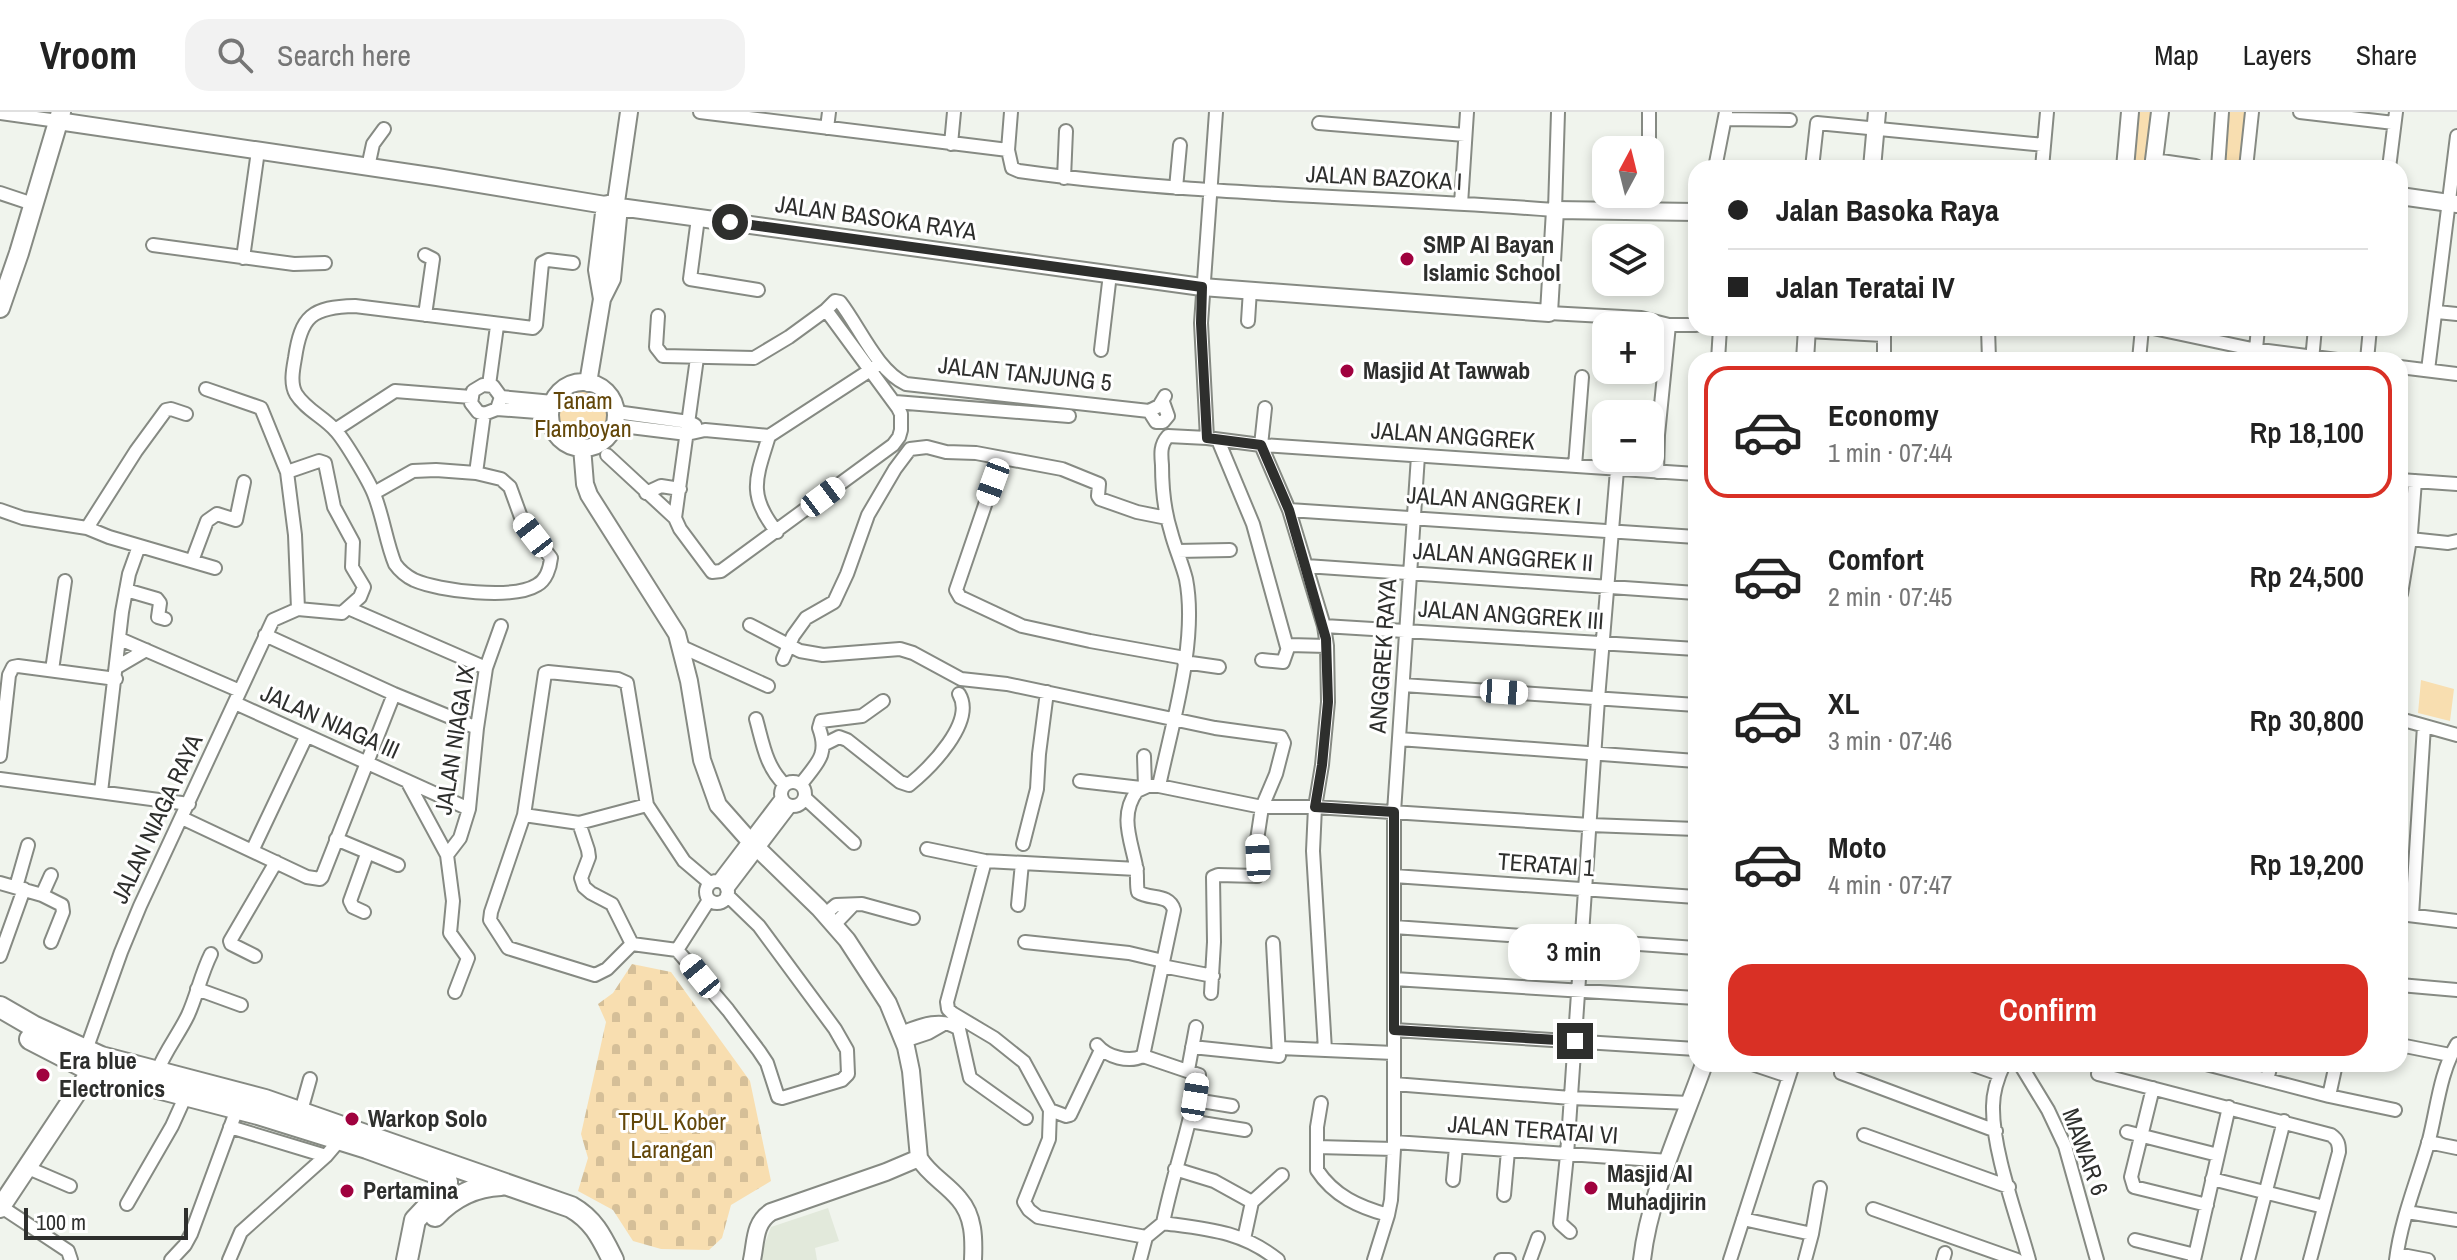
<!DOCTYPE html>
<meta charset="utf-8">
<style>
body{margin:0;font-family:"Archivo Narrow",sans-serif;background:#f2f2f2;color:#222;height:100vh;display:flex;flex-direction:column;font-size:30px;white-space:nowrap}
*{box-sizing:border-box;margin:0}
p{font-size:26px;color:#767676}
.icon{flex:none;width:44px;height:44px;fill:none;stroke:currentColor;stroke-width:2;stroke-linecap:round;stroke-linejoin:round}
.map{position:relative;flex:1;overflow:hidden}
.details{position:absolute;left:1688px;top:240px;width:720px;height:720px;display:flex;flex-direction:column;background:#fff;border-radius:24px;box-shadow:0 4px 12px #0003}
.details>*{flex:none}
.top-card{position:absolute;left:1688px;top:48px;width:720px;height:176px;border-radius:24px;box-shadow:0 4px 12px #0003;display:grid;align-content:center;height:176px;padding:0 40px;background:#fff}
.needle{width:52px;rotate:7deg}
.tools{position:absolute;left:1592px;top:24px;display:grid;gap:16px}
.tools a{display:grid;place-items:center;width:72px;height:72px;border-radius:16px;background:#fff;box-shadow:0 4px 12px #0003;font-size:40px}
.scale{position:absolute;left:24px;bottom:20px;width:164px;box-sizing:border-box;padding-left:8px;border:4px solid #2e2f2d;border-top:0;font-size:22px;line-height:28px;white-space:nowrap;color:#2e2f2d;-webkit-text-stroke:6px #fff;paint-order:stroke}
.end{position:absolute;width:36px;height:36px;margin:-18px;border:10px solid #2e2f2d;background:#fff;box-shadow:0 0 0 4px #fff}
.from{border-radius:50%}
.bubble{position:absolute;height:56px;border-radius:24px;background:#fff;box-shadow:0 4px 12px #0003;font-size:26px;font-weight:600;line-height:56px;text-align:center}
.car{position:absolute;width:24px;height:48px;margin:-24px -12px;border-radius:10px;box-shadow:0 0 6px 2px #0007;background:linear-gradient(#fff 24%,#345 0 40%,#fff 0 76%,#345 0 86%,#fff 0)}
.top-card b{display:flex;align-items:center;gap:28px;height:76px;font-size:30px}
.top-card b+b{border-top:2px solid #e0e0e0}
.top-card i{width:20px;height:20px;background:#222}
ul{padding:14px 0 0;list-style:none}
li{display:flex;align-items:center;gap:24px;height:132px;margin:0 16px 12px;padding:0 24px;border:4px solid transparent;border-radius:24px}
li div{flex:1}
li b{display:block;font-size:30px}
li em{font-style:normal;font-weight:600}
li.active{border-color:#d93025}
li>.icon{width:72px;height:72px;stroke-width:1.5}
.action{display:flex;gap:16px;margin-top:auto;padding:16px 40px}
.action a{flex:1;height:92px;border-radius:24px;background:#d93025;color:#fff;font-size:32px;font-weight:600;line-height:92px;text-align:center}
header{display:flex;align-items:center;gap:48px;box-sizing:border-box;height:112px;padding:0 40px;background:#fff;border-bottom:2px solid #e0e0e0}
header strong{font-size:38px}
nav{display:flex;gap:44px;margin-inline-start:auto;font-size:28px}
.search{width:560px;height:72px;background:#f2f2f2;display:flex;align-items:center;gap:20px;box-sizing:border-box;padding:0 28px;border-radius:24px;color:#767676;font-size:30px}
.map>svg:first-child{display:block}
.built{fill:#e2e9db}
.cemetery{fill:url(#cemetery-stones)}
.green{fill:#f8deb0}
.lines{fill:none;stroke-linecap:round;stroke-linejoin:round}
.minor-casing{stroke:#868a83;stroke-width:16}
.tertiary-casing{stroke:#868a83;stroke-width:20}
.secondary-casing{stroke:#868a83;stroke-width:22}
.primary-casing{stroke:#868a83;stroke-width:24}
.minor{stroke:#fff;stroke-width:12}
.tertiary{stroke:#fff;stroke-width:16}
.secondary{stroke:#fff;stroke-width:18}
.primary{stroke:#fff;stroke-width:20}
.route{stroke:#2e2f2d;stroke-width:10}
.poi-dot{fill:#a0023f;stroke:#fff;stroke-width:3}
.labels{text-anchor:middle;stroke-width:6;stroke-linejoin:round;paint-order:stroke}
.street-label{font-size:24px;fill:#2e2f2d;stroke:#fff}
.poi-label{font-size:24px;font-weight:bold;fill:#2e2f2d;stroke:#fff;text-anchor:start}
.park-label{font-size:24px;fill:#634709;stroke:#fff}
</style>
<header>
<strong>Vroom</strong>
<div class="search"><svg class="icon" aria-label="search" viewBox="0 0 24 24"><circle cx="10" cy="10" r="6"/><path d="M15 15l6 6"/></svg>Search here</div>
<nav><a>Map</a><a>Layers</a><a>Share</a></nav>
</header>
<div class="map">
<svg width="2457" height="1148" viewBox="0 0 2457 1148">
<defs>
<pattern id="cemetery-stones" width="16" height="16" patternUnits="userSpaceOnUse" patternTransform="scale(2)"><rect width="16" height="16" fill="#f8deb0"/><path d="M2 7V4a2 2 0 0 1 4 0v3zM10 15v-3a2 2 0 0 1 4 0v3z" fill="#d5bf98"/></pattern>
</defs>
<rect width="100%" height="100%" fill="#f0f4ed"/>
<path class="built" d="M828 1096 839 1129 815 1136 817 1148H759L771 1115Z"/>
<path class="cemetery" d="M632 852 671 860 750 969 771 1069 731 1093 722 1126 709 1138 661 1137 633 1129 613 1098 578 1079 588 1046 581 1022 606 910 598 892 613 881Z"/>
<path class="green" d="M2130 0H2160L2153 56H2125Z
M2219 0H2252L2245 56 2212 55Z
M551 303a32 32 0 1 1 64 0a32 32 0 1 1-64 0Z
M2421 568 2454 577 2450 609 2418 601Z"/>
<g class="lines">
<g class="minor-casing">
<path id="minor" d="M700 0 1008 38
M1011 0 1008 38 1012 56 1019 59C1197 84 1376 84 1555 98L1558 0
M2300 0 2394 11
M0 1 58 9
M1726 7 1790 8
M1319 11 1465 23
M827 16 829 0
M951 32 954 0
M1649 38V0
M368 55 373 32 384 17
M1715 56 1726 0
M1812 56 1817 11 2044 33
M2042 56 2047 0
M2218 56 2222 0
M2246 56 2252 0
M2389 56 2396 0
M1064 66 1066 19
M1176 76 1180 33
M0 81 33 92
M1461 92 1467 0
M1645 100 1646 82
M698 106 690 167 758 178
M153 133 294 152 325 151
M425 143 433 147 425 203
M243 146 258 39
M826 198 835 189 840 190C859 214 877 259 906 272L1149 299 1159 294 1165 284
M2437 200 2457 202
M1549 201 1641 206 1669 213H1696
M658 204 656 235 663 244 754 246 789 225 826 198 898 296 901 302V318L899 325 893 333 721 459 712 460 680 417 675 406 697 246
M1248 209 1250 178
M1885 216H1901
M1988 216 1989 248
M2153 216 2252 237 2337 248
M1807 219 1884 223
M2256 237 2258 216
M1101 238 1110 162
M1718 248 1720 216
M1884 248V223
M2139 248 2142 216
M2312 248 2315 216
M2367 248 2370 216
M2400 255 2457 262
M2428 258 2457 24
M489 273 497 214
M206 277 261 296 287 360 295 423 298 497
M501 285 553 290
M895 290 1069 304
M1265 296 1261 333 1289 398 1324 514 1327 534 1328 590 1322 653 1315 695 1313 739 1325 938
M497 297 501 285 493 274 483 273 473 279 471 291 478 300 484 302 497 297 550 301
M1149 299 1156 310H1163L1168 304 1163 290
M616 300 689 310 695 313
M484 302 476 361 501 367 510 375 522 408 551 446C550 456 546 468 537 473 513 488 439 479 414 468 406 464 400 459 395 452 386 430 383 404 374 382 369 369 345 329 336 319 324 305 306 298 296 282 290 272 293 257 295 246 301 204 312 195 355 194L533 216 536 213 542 151 548 148 573 151
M614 313 687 322 705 318 769 324 875 255
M335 318 395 279 471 285
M769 324C756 366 747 383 777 420
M1207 326 1261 333 1696 362
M1218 328 1253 412 1287 535
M607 343 675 406
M1001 346 956 478 960 485 1022 514 1090 529 1185 546
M1575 354 1582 265
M1657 360 1658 323 1669 213
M2400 368 2457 372
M374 381 413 359 436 358 476 361
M646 381 661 374 680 377
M0 398 23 406 87 416 109 425 215 456
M1289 398 1696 425
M87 416 136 339 166 298 171 297 186 302
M2410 427 2448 431 2457 429
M1177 439 1230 438
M192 449 207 409 217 402 236 408 244 370
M1306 454 1696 481
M126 478 157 487 160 491 158 505 165 507
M2401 482 2411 421 2415 369
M348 496 486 556
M750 513 800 539 823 543 900 537 913 541 961 567 1007 572 1215 616 1281 625 1284 631 1276 662 1262 695 1257 728 1259 759 1257 764 1218 763 1213 765 1214 830 1211 881
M1324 514 1696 537
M265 523 394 582 477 616
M120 527 240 579
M682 535 768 574
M783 547 793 524 806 506 834 490 847 462 868 403 895 357 910 337 927 335 946 340 976 341 1062 357 1099 372 1098 384 1100 387 1137 400 1167 406
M1262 548 1283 550 1289 533 1327 534
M1184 550 1219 555
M117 555 146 538
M52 558 65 469
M1403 573 1696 593
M235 591 469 697
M756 607C763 632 766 655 785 673
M2400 607 2457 623
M1399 627 1696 649
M825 632 839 625 847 628 900 670 909 673C930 656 976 610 959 582
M0 644 9 563 13 555 18 554 116 567
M1144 644 1145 675
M0 667 189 692
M407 669 447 743 453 789 450 821 468 846 455 880
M1080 669 1141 676
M781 682a12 12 0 1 1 24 0a12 12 0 1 1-24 0Z
M801 672C817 651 829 643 819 616L821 609 862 604 883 589
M1159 674 1262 695H1315L1590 713 1696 717
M101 680 122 500 129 462 139 434
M805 686 854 731
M524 703 579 711 647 693
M182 706 307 765 320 767 322 765 394 582
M579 711 588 738 589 745 581 766 584 775 591 781 612 792 632 832
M336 727 398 753
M1023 732 1037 677 1039 642 1047 580
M927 737 985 749 1137 757
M252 739 306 625
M447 743 460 726 469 697 477 616 486 556 501 514
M985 749 947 890 948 897 952 901 994 926 1024 950 1050 998 1049 1027 1024 1090 1029 1098 1038 1105 1146 1125
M1394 764 1696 785
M719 769 782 686
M706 780a11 11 0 1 1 22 0a11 11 0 1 1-22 0Z
M0 771 42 783 62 793 63 800 51 830
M16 775 28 733
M727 777 790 694
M42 783 51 763
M709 788 677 838 728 898 759 939 767 951 778 985 782 986 842 968 848 962 847 938 835 917 759 814 727 783
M1018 793 1022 751
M364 800 353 795 350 789 367 742
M2400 802 2457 809
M824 803 836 793 862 792 913 806
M2412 803 2424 614
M834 813 853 793
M1394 815 1696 836
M1025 830 1129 841 1163 849
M677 838 632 832 607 857 595 863 508 836 490 808 491 800 524 703 545 561 548 560 618 567 627 571 647 693 684 749 710 771
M0 844 24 777
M255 844 231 832 230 829 276 750
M1162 854 1213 864
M1394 867 1696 886
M2400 873 2457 878
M197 877 241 893
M1394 918 1696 937
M901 921C919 914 941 904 959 917L970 966 1026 1006
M904 929 928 921 942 913
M1097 933C1107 945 1129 951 1143 944
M2400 933 2450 943
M1192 935 1279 944 1273 831
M1280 936 1394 941
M85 941 121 840 140 794 273 508 298 497 342 501 360 485 364 475 352 455 353 430 334 395 325 351 319 349 287 360
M1752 952 1788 964
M1971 952 1999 962
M2004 952C1998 965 1993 980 1993 994 1992 1038 2017 1104 2029 1148
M2020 952 2048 998 2065 1034 2097 1148
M2206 952 2329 984 2395 998
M1188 958 1196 915
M157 960C165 939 179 922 188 903 197 883 201 862 211 842
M1841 961 1996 1019
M2098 962 2331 1023C2338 1028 2339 1032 2339 1040L2310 1148
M2267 968 2271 952
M1394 972 1571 986 1690 991
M2153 976 2131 1065 2134 1075 2207 1093
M2329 984 2336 952
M1195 988 1232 994
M1321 991 1317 1015V1058C1334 1084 1359 1095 1388 1103L1391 1088 1394 1037V700L1418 344
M1050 998 1066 1004 1070 1003 1101 938
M301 999 310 967
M1189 1009 1245 1018
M230 1015 326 1044
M2127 1020 2218 1043
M1864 1023 2009 1075
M1394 1030 1669 1049
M2428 1030 2457 1036
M1317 1035 1394 1037
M28 1056 70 1074
M1175 1057 1214 1069 1252 1090
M2212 1067 2324 1095
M1453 1068 1456 1035
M1504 1083 1508 1039
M127 1092 172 1014 186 983
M0 1094 68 1139 71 1148
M1873 1097 2017 1148
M2407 1100 2457 1108
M1743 1107 1812 1122 1820 1076
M1163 1111C1207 1117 1242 1119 1278 1148
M1570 1120 1560 1111 1567 1043 1598 587 1617 358
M1244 1127 1252 1090 1282 1063
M2135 1128 2195 1143
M2397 1142 2428 1148
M171 1148 185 1133 191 1122 237 997
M229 1148 241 1120 326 1044 343 1024
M1140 1148 1146 1125 1163 1111C1173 1061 1191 1013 1199 963L1143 944 1174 798C1169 781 1150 788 1138 780 1136 772 1138 763 1136 754 1131 728 1119 703 1137 679L1148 674H1159C1172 612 1198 529 1186 467 1182 451 1175 436 1171 420 1164 398 1162 377 1162 353 1161 342 1160 333 1168 324L1207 326 1201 211 1216 0
M1374 1148 1388 1103
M1501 1148H1509
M1530 1148 1538 1126
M1730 1148 1793 952
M1805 1148 1812 1122
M1943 1148 1945 1141
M2194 1148 2229 995
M2248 1148 2284 1009
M2396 1148C2401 1107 2418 1067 2429 1028 2437 997 2440 960 2457 932"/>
</g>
<g class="tertiary-casing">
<path id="tertiary" d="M58 9 437 65 605 93 1202 175 1549 201 1555 98 1696 100
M2154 50 2195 56
M1872 56 1877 0
M2125 56 2130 0
M2153 56 2160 0
M2400 84 2457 92
M602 187 597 158 605 93 616 90
M1805 248 1807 216
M550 303a33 33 0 1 1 66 0a33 33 0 1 1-66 0Z
M588 271 602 187 612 167 619 95 616 90 629 0
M582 335 585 372 589 383 677 522 689 569 702 648 718 693 749 728 819 796 847 828 888 891 906 935 911 959 919 1046C929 1063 946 1071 959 1087 974 1104 974 1127 973 1148
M752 1148C756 1129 754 1111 771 1100L886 1060 919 1046
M1642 1148C1649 1084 1682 1014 1704 952"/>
</g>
<g class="secondary-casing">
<path id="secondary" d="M0 196 19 141 61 0
M0 1096 99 947"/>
</g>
<g class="primary-casing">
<path id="primary" d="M0 895 33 914 101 945 265 988 571 1095C594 1108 602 1126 613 1148
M30 927 92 959 258 1002 367 1036 444 1064 447 1070 446 1075 415 1108 407 1148
M435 1104C453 1085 474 1074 501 1073"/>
</g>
<use href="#minor" class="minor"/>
<use href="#tertiary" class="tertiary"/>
<use href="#secondary" class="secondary"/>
<use href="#primary" class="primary"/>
</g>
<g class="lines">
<path class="route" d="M730 110 1202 175 1201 211 1207 326 1261 333 1289 398 1326 527 1328 590 1322 653 1315 695 1394 700V918L1575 929"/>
</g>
<g class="poi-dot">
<circle cx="1407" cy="147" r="8"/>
<circle cx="1347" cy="259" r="8"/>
<circle cx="43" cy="963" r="8"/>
<circle cx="352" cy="1007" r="8"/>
<circle cx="1591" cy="1076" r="8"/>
<circle cx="347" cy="1079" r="8"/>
</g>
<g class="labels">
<g class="street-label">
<text transform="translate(1384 66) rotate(3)" y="8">JALAN BAZOKA I</text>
<text transform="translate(876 106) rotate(8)" y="8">JALAN BASOKA RAYA</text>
<text transform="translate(1025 262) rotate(6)" y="8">JALAN TANJUNG 5</text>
<text transform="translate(1453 324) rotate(4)" y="8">JALAN ANGGREK</text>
<text transform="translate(1494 389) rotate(4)" y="8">JALAN ANGGREK I</text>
<text transform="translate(1503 445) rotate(4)" y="8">JALAN ANGGREK II</text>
<text transform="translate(1511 503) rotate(4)" y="8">JALAN ANGGREK III</text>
<text transform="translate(1383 544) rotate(-86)" y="8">ANGGREK RAYA</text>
<text transform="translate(330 610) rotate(24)" y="8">JALAN NIAGA III</text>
<text transform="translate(455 628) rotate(-81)" y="8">JALAN NIAGA IX</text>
<text transform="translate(157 707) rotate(-65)" y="8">JALAN NIAGA RAYA</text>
<text transform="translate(1546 753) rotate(4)" y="8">TERATAI 1</text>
<text transform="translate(1533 1018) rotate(4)" y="8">JALAN TERATAI VI</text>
<text transform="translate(2085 1040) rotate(70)" y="8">MAWAR 6</text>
</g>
<g class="poi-label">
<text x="1423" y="141">SMP Al Bayan<tspan x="1423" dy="28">Islamic School</tspan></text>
<text x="1363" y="267">Masjid At Tawwab</text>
<text x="59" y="957">Era blue<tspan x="59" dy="28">Electronics</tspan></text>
<text x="368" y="1015">Warkop Solo</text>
<text x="1607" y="1070">Masjid Al<tspan x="1607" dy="28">Muhadjirin</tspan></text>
<text x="363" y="1087">Pertamina</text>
</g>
<g class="park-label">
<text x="583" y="297">Tanam<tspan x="583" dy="28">Flamboyan</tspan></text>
<text x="672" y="1018">TPUL Kober<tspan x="672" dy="28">Larangan</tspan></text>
</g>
</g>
</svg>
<div class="tools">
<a><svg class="needle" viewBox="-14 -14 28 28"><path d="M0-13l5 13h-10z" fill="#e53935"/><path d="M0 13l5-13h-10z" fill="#767676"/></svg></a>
<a><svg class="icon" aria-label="layers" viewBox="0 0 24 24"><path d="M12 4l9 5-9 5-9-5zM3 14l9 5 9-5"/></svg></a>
<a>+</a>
<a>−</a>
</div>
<div class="scale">100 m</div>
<i class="end from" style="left:730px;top:110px"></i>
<i class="end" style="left:1575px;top:929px"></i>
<div class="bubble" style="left:1508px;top:812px;width:132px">3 min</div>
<i class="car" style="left:993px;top:370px;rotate:200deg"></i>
<i class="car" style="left:823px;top:385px;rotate:53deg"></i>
<i class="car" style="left:533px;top:423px;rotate:322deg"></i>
<i class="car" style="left:1504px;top:580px;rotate:94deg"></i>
<i class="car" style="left:1258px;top:746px;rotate:357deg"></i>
<i class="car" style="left:700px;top:864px;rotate:321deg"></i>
<i class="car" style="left:1195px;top:985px;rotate:9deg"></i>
<div class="top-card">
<b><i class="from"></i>Jalan Basoka Raya</b>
<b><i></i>Jalan Teratai IV</b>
</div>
<section class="details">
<ul>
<li class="active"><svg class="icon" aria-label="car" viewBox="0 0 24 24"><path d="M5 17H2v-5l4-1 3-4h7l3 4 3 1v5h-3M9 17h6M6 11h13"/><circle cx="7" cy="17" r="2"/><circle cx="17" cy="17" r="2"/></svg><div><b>Economy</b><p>1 min · 07:44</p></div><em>Rp 18,100</em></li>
<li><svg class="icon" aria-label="car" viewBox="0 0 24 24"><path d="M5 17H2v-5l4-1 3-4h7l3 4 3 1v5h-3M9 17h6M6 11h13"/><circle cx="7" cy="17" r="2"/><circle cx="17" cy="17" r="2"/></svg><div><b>Comfort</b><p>2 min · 07:45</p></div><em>Rp 24,500</em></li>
<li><svg class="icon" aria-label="car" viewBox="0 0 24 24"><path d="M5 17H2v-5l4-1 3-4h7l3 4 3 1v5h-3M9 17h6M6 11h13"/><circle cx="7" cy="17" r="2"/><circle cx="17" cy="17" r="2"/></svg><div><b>XL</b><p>3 min · 07:46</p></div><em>Rp 30,800</em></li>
<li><svg class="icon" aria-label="car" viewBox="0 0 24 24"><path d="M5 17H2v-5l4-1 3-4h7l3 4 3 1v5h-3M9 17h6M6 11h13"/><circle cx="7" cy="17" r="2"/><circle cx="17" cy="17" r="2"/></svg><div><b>Moto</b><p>4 min · 07:47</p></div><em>Rp 19,200</em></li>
</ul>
<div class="action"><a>Confirm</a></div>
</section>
</div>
